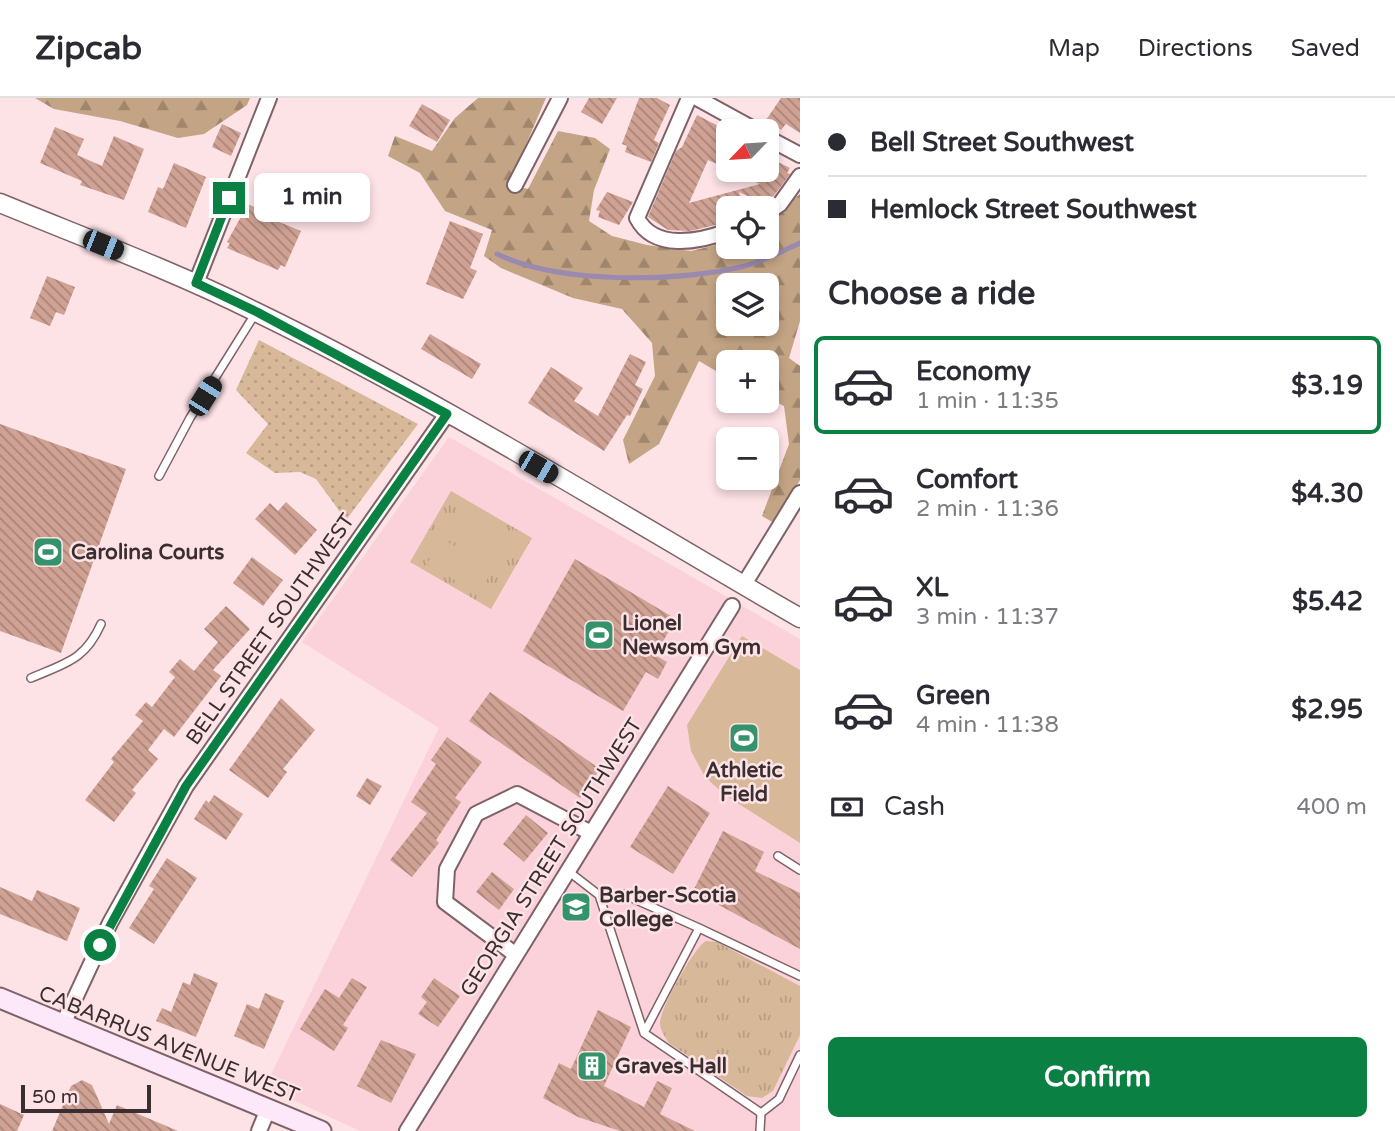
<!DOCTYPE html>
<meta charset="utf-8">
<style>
body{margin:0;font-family:"Varela Round",sans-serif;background:#f7f7f7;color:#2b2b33;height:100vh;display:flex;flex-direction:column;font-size:26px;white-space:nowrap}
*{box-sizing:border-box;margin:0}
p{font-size:23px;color:#7c7c81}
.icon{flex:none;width:38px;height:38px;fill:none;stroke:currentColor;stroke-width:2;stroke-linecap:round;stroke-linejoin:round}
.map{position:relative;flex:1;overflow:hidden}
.sheet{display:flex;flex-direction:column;background:#fff;width:595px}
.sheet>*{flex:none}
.banner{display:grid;align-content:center;height:154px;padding:0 28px;background:#fff}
.needle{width:46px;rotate:245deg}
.fabs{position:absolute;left:716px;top:21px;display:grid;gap:14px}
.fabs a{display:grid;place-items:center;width:63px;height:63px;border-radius:10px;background:#fff;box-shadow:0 4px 10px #0003;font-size:35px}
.scale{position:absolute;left:21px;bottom:18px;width:130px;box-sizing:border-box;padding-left:7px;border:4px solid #3a2e30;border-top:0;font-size:19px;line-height:24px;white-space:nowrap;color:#3a2e30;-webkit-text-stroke:5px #fde2e6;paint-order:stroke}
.end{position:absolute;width:32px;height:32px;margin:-16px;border:9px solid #0b8043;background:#fff;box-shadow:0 0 0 4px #fff}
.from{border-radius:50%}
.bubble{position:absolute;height:49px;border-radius:10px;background:#fff;box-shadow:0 4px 10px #0003;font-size:23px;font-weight:800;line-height:49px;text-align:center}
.car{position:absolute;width:21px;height:42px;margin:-21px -10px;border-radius:9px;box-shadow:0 0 5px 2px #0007;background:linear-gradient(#222 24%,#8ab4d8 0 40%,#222 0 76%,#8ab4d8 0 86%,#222 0)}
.banner b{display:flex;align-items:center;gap:24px;height:66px;font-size:26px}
.banner b+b{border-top:2px solid #e1e1e2}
.banner i{width:18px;height:18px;background:#2b2b33}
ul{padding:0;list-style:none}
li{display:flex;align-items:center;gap:21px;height:98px;margin:0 14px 10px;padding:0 14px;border:4px solid transparent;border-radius:10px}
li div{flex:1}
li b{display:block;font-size:26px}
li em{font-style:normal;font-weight:800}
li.selected{border-color:#0b8043}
li>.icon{width:63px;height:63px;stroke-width:1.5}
h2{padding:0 28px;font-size:32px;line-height:84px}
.pay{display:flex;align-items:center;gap:18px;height:77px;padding:0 28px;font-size:26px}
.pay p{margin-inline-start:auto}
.primary-button{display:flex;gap:14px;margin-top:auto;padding:14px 28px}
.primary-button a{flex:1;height:80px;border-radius:10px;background:#0b8043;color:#fff;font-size:28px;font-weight:800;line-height:80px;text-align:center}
header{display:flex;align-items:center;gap:42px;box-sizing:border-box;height:98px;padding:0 35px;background:#fff;border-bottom:2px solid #e1e1e2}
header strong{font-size:33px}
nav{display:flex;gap:38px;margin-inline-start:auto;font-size:24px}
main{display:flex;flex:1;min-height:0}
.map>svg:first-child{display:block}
.built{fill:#fbd2d9}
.grass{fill:url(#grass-dots)}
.forest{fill:url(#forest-firs);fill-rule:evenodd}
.park{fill:url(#park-tufts)}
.pitch{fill:#d7b898}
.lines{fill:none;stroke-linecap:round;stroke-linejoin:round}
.stream{stroke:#9a8aaf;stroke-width:5}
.building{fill:url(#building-back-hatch)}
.service-casing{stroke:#7f6267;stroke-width:10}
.minor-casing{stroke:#7f6267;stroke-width:18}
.tertiary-casing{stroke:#7f6267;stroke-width:21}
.secondary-casing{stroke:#7f6267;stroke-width:23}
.service{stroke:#fff;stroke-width:7}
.minor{stroke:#fff;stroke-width:14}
.tertiary{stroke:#fff;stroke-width:18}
.secondary{stroke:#fce8f8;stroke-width:19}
.route{stroke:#0b8043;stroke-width:9}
.labels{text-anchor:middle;stroke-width:5;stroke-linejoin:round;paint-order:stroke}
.poi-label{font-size:21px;font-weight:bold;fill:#3a2e30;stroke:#fde2e6;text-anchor:start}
.street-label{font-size:21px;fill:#3a2e30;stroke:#fde2e6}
</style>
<header>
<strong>Zipcab</strong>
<nav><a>Map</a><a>Directions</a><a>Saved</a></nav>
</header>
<main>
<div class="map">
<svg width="800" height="1033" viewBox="0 0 800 1033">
<defs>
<pattern id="grass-dots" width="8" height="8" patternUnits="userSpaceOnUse" patternTransform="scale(1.75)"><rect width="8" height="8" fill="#d7b898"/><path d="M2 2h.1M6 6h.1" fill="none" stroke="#b99e83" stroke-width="1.8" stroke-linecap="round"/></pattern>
<pattern id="forest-firs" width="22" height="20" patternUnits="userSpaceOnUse" patternTransform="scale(1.75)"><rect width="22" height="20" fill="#c3a484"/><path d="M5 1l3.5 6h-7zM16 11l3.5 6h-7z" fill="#9f866c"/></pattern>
<pattern id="park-tufts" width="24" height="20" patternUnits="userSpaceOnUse" patternTransform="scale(1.75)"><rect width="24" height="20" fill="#d7b898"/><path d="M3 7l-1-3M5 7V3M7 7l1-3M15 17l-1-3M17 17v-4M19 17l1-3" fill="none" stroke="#b99e83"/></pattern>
<pattern id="building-back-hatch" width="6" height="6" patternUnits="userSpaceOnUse" patternTransform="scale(1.75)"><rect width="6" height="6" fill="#cfa294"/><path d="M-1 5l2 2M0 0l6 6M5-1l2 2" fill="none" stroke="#a98479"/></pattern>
</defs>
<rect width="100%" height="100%" fill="#fde2e6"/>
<path class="built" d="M449 339 800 541V1033H360L265 989 439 630 302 544Z"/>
<path class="grass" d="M259 242 418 326 346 422 316 381 300 374 275 375 246 355 268 326 236 292Z"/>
<path class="forest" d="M35 0H250L247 7 204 36 178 40 120 23 54 11Z
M478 0H546L509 86 528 91 558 33 595 40 610 51 594 92 589 123 612 138 647 147 691 153 728 144V149H766L767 124 800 96V223L789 260 800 268V382L774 425 762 418 789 346 784 308 767 300 766 264H728V280L699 263 659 346 629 366 623 342 655 278 652 245 622 211 573 200 501 170 484 158 492 132 445 113 420 75 388 58 395 38 432 53 455 20ZM728 187H766V226H728Z"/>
<path class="park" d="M451 393 532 440 491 511 410 464Z
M706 843 717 844 800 888V937L773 993 762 1000 747 998 669 945C665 939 660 932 660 925 660 911 695 848 706 843Z"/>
<path class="pitch" d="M460 408 512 437 497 463 445 433Z
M441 440 493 470 479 496 427 466Z
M742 538 800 572V745L725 697 705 679 691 653 687 627Z"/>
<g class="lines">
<path class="stream" d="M497 156C562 187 676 184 745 168 764 163 782 153 800 145"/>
</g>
<path class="building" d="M589 0H617L602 26 581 14Z
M639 0H657L670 7 654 42 659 45 651 64 625 54 627 48 622 46Z
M781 0H800V35L786 26 781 32 766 22Z
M422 6 450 22 437 44 409 28Z
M697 17 728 33V71L708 62 689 105 760 86 730 72H766V58L790 70 787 75 790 76 773 99 764 106 739 94 744 110H728V124L690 133 668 132 648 119 676 53 682 49Z
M222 26 241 35 231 58 212 49Z
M55 29 84 41 77 57 102 68 114 38 144 51 124 102 80 87 82 83 40 65Z
M174 65 206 79 186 130 148 114 158 89 163 91Z
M607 94 633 104 619 127 598 119 600 113 596 112Z
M248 106 264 114 262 117 301 133 285 169 281 167 278 172 227 150 230 145 227 144Z
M450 123 483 136 470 170 477 173 463 201 426 186Z
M47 178 75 189 64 217 56 214 50 228 30 220Z
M430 236 481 266 472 281 421 251Z
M630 256 646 264 635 287 643 291 630 318 627 317 604 353 528 305 551 269 583 290 574 303 598 318Z
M0 326 126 371 61 555 0 533Z
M286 404 317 432 295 457 255 421 270 405 278 413Z
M252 459 283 482 263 508 233 485Z
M575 461 676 521 655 557 667 564 658 581 646 574 623 613 523 553Z
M226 508 250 531 213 572 221 578 174 639 164 631 148 652 158 661 132 692 136 695 114 724 85 702 114 664 111 661 143 623 135 617 146 604 152 609 175 579 169 574 180 561 194 573 218 544 204 531Z
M490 594 600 671 580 700 469 623Z
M281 600 315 632 283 671 287 674 268 700 229 672Z
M447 639 482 664 455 700 461 704 436 742 439 745 412 779 390 762 427 715 411 704 436 666 431 662Z
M367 680 382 688 370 707 356 698Z
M668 688 710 715 673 776 630 749Z
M214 697 243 716 226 742 194 721 206 702 209 705Z
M526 717 548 735 524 764 503 746Z
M723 733 764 754 755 773 800 795V851L693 793Z
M167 760 197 780 154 846 129 830 154 791 149 788Z
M492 774 514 791 499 812 476 794Z
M0 789 32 803 37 792 80 810 67 843 0 816Z
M194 875 218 885 196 939 156 923 162 910 171 914 183 884 190 887Z
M352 880 367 889 343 927 348 930 334 953 300 931 325 891 339 900Z
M434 880 460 898 438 929 418 916 427 904 421 899Z
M265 895 284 903 264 951 234 938 247 906 259 911Z
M598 912 631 929 604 988 644 1009 657 983 672 990 660 1016 695 1033H620L578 1019 543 1000 559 965 571 971Z
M381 942 416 956 391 1005 357 988Z
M82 982 92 987 109 1026 117 1007 178 1033H52L71 988Z
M0 1006 24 1017 17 1033H0Z"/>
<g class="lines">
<g class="service-casing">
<path id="service" d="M159 378 190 320 255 216
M31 580C66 565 85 562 101 526
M778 758 800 772
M568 773 599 797 623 796 699 830
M599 797 644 935
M800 878 699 830 644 935 761 1015 779 1001 800 957
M760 1033 761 1015"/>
</g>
<g class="minor-casing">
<path id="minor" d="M689 0 637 120C654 153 699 144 728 133
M697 0 757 33
M766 39 800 57
M515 87 560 0
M766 116 780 106 800 78
M196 185 269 0
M743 488 800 395
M516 857 445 804 447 771 476 716 517 696 591 735
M63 926 110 825 186 688 447 316
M259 1033 268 1011
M407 1033 732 508"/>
</g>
<g class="tertiary-casing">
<path id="tertiary" d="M0 105C85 140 171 172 254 213 442 304 620 416 800 520"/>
</g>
<g class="secondary-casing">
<path id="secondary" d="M0 900 321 1033"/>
</g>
<use href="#service" class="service"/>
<use href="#minor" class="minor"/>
<use href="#tertiary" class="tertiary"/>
<use href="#secondary" class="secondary"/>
</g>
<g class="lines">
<path class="route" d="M100 847 186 688 447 316 257 214 196 185 229 100"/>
</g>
<defs>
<g id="stadium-square" transform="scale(1.575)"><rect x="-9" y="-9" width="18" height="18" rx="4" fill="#35936b" stroke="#fde2e6"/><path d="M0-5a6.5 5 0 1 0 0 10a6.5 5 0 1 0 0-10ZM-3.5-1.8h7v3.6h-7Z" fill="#fff"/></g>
<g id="university-square" transform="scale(1.575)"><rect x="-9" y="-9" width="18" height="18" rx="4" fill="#35936b" stroke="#fde2e6"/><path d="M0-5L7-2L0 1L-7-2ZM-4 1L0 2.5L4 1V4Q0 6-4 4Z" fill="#fff"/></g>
<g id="building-square" transform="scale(1.575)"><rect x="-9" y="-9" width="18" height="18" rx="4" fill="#35936b" stroke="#fde2e6"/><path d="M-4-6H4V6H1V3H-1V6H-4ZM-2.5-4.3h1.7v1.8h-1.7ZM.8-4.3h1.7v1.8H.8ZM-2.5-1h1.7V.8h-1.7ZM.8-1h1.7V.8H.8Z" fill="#fff"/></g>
</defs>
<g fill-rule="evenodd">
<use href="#stadium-square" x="48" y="454"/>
<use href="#stadium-square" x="599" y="537"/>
<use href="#stadium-square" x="744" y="640"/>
<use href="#university-square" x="576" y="809"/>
<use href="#building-square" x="592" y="968"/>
</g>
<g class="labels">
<g class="poi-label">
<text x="71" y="461">Carolina Courts</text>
<text x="622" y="532">Lionel<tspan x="622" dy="24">Newsom Gym</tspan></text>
<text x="744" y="679" text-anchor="middle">Athletic<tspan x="744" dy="24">Field</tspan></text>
<text x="599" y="804">Barber-Scotia<tspan x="599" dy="24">College</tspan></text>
<text x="615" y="975">Graves Hall</text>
</g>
<g class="street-label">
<text transform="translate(270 531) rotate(-55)" y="7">BELL STREET SOUTHWEST</text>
<text transform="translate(551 759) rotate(-58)" y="7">GEORGIA STREET SOUTHWEST</text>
<text transform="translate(169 946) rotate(22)" y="7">CABARRUS AVENUE WEST</text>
</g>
</g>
</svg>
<div class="fabs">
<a><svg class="needle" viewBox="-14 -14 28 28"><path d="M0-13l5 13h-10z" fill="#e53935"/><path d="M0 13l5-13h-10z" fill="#7c7c81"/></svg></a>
<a><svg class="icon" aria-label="locate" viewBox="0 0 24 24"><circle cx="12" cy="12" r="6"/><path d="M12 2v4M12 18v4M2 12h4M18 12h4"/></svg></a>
<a><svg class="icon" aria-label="layers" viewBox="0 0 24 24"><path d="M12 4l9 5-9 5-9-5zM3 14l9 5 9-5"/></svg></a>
<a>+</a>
<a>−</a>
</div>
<div class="scale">50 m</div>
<i class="end from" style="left:100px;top:847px"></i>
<i class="end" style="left:229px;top:100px"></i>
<div class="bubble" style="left:254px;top:75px;width:116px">1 min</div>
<i class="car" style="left:103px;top:147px;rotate:112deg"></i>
<i class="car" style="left:205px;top:298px;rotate:32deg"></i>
<i class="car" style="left:538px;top:369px;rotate:120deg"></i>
</div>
<section class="sheet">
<div class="banner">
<b><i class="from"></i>Bell Street Southwest</b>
<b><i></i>Hemlock Street Southwest</b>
</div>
<h2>Choose a ride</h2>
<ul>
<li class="selected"><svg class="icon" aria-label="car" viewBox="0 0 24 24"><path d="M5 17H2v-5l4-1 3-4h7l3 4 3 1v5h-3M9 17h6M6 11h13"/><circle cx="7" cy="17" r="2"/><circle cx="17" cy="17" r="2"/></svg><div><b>Economy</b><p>1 min · 11:35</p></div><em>$3.19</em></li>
<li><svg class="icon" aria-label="car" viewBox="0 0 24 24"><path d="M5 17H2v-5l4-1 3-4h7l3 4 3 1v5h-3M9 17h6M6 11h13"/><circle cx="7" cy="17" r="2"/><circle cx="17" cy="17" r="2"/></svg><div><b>Comfort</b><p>2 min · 11:36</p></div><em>$4.30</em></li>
<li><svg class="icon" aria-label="car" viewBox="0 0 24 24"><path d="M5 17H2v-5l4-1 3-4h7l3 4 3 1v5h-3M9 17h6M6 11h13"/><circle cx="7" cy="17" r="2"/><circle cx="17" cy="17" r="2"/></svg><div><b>XL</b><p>3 min · 11:37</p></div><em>$5.42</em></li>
<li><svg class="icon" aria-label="car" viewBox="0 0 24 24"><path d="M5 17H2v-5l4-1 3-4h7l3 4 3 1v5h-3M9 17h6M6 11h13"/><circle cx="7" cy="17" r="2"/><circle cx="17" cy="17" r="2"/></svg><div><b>Green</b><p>4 min · 11:38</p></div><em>$2.95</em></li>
</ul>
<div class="pay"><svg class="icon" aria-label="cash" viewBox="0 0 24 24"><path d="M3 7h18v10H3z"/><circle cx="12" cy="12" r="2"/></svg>Cash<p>400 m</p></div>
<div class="primary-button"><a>Confirm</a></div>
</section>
</main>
